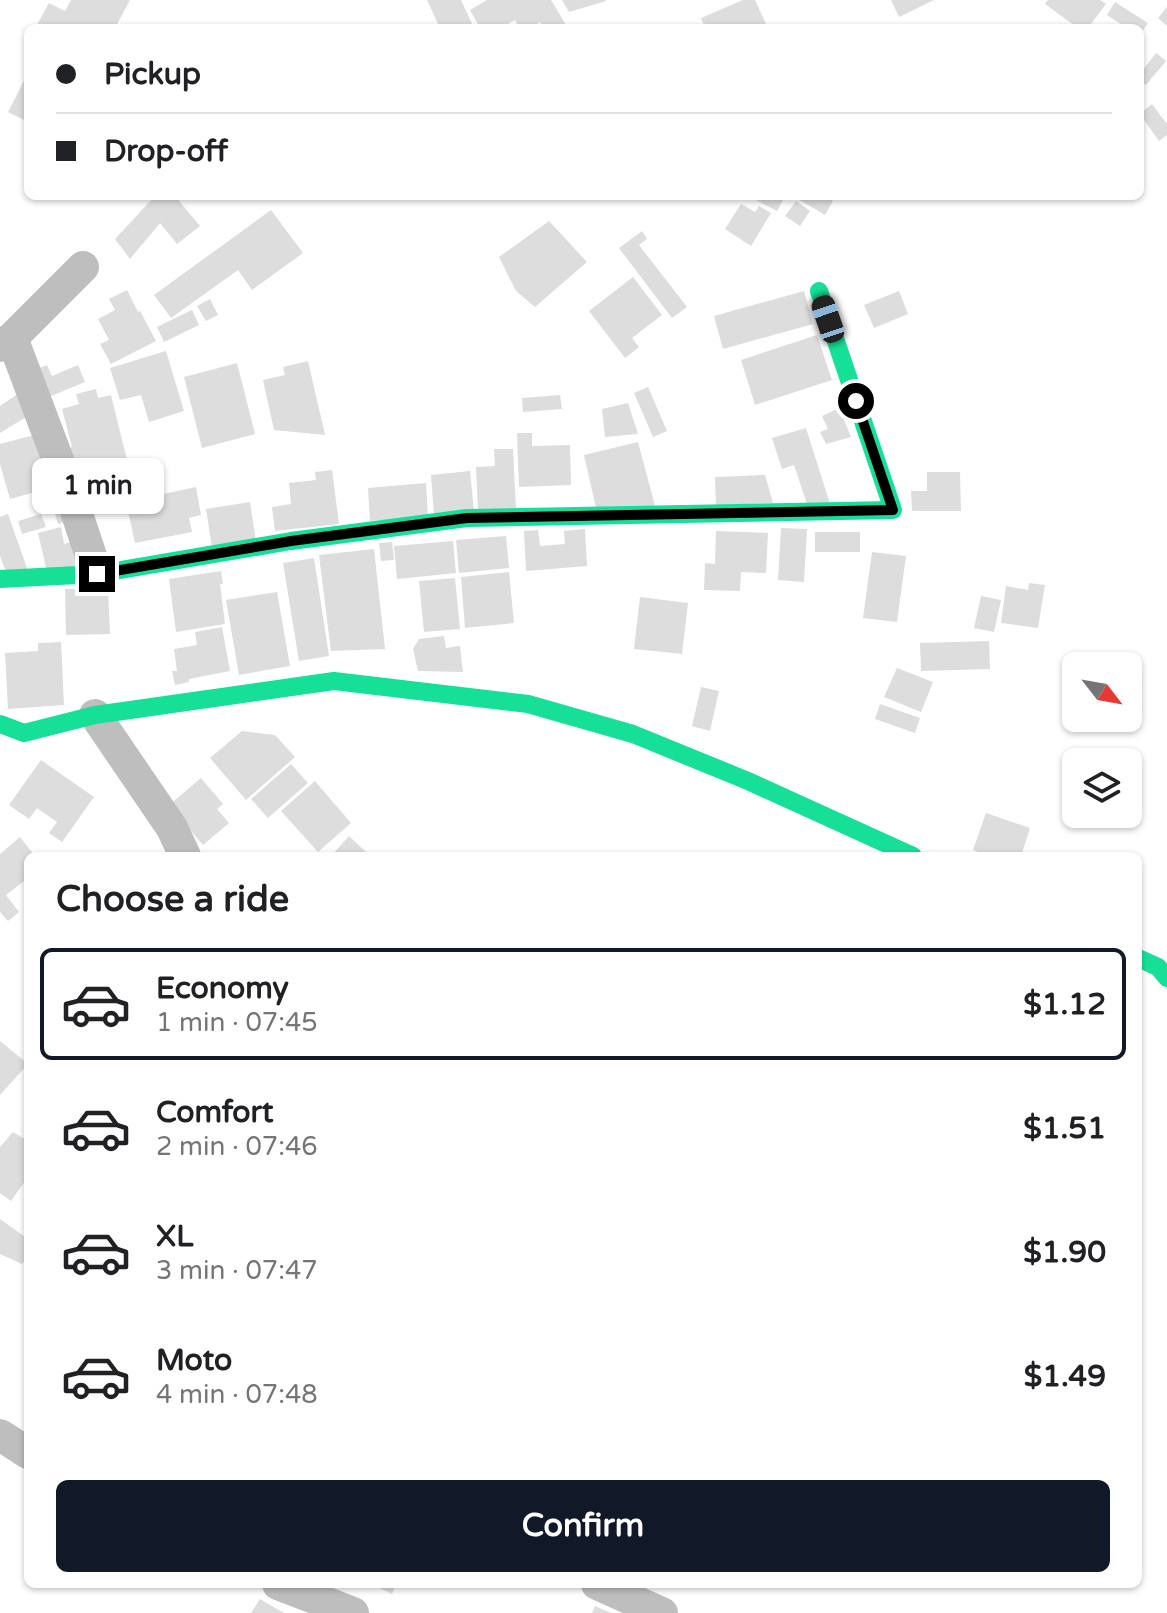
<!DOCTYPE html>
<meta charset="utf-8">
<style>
body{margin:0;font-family:"Varela Round",sans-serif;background:#f2f2f2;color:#202124;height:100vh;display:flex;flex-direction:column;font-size:30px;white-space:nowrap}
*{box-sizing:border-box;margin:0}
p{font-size:26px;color:#757577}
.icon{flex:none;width:44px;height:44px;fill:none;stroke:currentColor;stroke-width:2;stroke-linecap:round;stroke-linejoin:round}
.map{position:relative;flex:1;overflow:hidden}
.panel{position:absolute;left:24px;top:852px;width:1118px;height:736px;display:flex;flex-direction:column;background:#fff;border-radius:12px;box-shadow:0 2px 6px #0004}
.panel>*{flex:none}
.banner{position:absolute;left:24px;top:24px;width:1120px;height:176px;border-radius:12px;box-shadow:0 2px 6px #0004;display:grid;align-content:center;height:176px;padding:0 32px;background:#fff}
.needle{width:52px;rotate:121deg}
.controls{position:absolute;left:1062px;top:652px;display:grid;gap:16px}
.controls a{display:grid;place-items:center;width:80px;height:80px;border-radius:12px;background:#fff;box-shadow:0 2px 6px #0004;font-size:40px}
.end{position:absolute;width:36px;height:36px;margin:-18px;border:10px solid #000;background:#fff;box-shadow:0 0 0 4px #fff}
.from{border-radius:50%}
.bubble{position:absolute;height:56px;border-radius:12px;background:#fff;box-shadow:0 2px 6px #0004;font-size:26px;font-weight:700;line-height:56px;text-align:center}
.car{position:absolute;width:24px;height:48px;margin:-24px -12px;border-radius:10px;box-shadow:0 0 6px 2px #0007;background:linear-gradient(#222 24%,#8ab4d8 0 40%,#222 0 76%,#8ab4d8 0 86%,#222 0)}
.banner b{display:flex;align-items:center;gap:28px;height:76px;font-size:30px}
.banner b+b{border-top:2px solid #e0e0e0}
.banner i{width:20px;height:20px;background:#202124}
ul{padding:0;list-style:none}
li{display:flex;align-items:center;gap:24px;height:112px;margin:0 16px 12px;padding:0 16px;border:4px solid transparent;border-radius:12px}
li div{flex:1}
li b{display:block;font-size:30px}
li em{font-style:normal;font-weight:700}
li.current{border-color:#111827}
li>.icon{width:72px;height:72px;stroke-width:1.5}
h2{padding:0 32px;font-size:36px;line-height:96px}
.cta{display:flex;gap:16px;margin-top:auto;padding:16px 32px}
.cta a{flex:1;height:92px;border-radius:12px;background:#111827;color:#fff;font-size:32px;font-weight:700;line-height:92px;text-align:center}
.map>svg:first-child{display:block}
.building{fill:#ddd}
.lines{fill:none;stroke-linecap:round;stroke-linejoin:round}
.street{stroke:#bebebe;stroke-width:32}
.fast{stroke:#16e098;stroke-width:18}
.route{stroke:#000;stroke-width:10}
</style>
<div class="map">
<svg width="1167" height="1613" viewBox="0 0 1167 1613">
<rect width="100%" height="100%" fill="#fff"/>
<path class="building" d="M71 0H130L115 28H42L37 25 49 3 65 11Z
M427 0H461L474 28H440Z
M487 0H551L568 28H544L540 22 531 28H519L515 20 501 28H480L470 10Z
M562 0H606V1L569 12Z
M743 0H755L766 24 756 28H705L701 18Z
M891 0H934L899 17Z
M1048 0H1100L1106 4 1088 28H1078L1045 4Z
M1115 2 1148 23 1140 35V28H1119L1121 24 1107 15Z
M1167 7V26L1158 18Z
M1156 53 1166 61 1146 85 1140 80V74Z
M28 73V122L8 112Z
M1152 104 1167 124V135L1159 141 1140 114Z
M155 196H175L200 226 177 244 160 223 130 259 115 239Z
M748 196H785L777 211Z
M799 196H826L833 201 825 215 798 199Z
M796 201 810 211 800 226 785 216Z
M741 204 755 212 759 206 771 213 751 246 725 229Z
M271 210 303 253 252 290 238 270 171 318 154 295Z
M549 221 587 262 535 307 516 291 499 257Z
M642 231 647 239 639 245 687 307 672 318 619 248Z
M633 277 662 315 632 338 639 347 625 358 589 311Z
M127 290 138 312 140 311 156 341 111 364 100 344 109 340 98 319 115 310 109 299Z
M804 291 813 324 723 349 714 316Z
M899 291 908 314 874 328 864 305Z
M210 299 218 315 206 321 197 306Z
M192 310 199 325 164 342 157 327Z
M817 335 832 380 755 405 741 360Z
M166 351 184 411 149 422 141 395 120 400 110 368Z
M308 361 325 435 274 430 263 380 285 375 283 367Z
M237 363 255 434 202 448 184 377Z
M47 365 52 376 78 365 85 382 44 399 32 371Z
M648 387 667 431 653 437 634 393Z
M25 389 36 411 0 433V406Z
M96 389 98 398 111 395 128 464 70 477 63 449 72 447 62 409 79 404 76 394Z
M560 395 562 409 523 412 522 398Z
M628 403 638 434 605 437 602 409Z
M839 408 851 437 826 444 820 432 828 429 822 416Z
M806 428 830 504H807L794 465 782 469 772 438Z
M517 433H532V446L570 445 571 485 519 487Z
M38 434 60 485 10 499 0 464V444Z
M638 442 655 506 596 508 584 455Z
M494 449H513L516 509 478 510 476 467 495 466Z
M332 470 339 524 275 531 272 507 291 504 289 483 316 480 315 472Z
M470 471 474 512 434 515 431 475Z
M927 472H960L961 511H912L911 491H927Z
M765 475 773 503 716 505 715 477Z
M426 483 428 517 370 521 368 488Z
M196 487 201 515 189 518 192 532 135 543 126 502Z
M63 496 71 520 58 524 54 510 47 512 44 503Z
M250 502 256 541 212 548 206 509Z
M8 514 28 571 6 572 0 556V517Z
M41 514 46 527 22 534 18 521Z
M61 527 64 544 78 540 84 567 48 576 38 533Z
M781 528 807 529 804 582 778 580Z
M585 529 587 566 526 571 524 531 538 530 540 546 565 544 564 531Z
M716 531 768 533 766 573 741 572 740 591 704 590 705 563 715 564Z
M815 532H860V552H815Z
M506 536 509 568 459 573 456 540Z
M453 541 456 573 397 579 394 546Z
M392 542 394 560 381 561 379 543Z
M374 549 385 649 331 651 319 555Z
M872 552 906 556 897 622 863 618Z
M314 558 329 656 299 661 283 563Z
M221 571 223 584H220L225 624 176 632 169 579Z
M509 572 514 623 465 628 461 577Z
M455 578 460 629 424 632 419 581Z
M1029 583 1045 585 1038 628 1001 623 1006 586 1028 590Z
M108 588 110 634 66 635 65 589Z
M277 592 290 666 239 675 226 600Z
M981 596 1001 600 994 632 974 628Z
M640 597 688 603 682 654 634 649Z
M222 627 230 671 189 679V682L175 685 172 671H177L174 649 197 645 195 632Z
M444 636 446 648 460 646 463 672 418 671 413 649 419 639Z
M989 641 990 669 921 671 920 643Z
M61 642 64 705 8 709 5 653 38 651V643Z
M897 668 933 682 921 712 884 697Z
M701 687 719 691 710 731 692 726Z
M880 704 920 718 915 733 875 719Z
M242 731 275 735 295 757 246 800 210 758Z
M41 760 94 797 62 842 49 833 57 822 37 808 29 819 9 805Z
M291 764 308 783 268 818 251 799Z
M201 778 223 804 217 809 229 823 203 845 169 805Z
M315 781 351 823 318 852 281 811Z
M986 813 1030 828 1021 856H989L973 850Z
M349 836 367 853 364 856H331Z
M20 837 35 856H28V878L6 895 19 912 8 921 0 912V854Z
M0 1041 28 1064 0 1095Z
M13 1132 28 1141V1177L11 1201 0 1193V1147Z
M0 1219 28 1239V1256L22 1264 0 1254Z
M371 1584H396L392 1594Z
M260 1599 284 1613H251Z
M595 1606 611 1613H592Z"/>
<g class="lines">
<path class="street" d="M12 338 67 484 97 574
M0 346 12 338 83 267
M95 715 172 828 185 856
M0 1435 28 1453
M278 1584 353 1613
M597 1584 662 1613"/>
<path class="fast" d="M0 579 97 574 291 541 467 518 893 510 819 291
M0 724 24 733 95 715 334 681 528 704 633 734 748 781 913 856
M1138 958 1158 967 1167 978"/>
</g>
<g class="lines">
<path class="route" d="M97 574 291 541 467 518 893 510 856 401"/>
</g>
</svg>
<div class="controls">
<a><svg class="needle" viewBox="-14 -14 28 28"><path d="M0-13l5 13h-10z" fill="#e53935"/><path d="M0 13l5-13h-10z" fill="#757577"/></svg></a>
<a><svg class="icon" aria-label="layers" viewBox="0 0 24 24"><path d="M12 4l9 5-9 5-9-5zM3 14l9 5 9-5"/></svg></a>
</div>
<i class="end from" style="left:856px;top:401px"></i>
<i class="end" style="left:97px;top:574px"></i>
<div class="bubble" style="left:32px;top:458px;width:132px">1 min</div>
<i class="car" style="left:828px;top:319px;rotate:341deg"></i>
<div class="banner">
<b><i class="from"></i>Pickup</b>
<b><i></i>Drop-off</b>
</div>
<section class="panel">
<h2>Choose a ride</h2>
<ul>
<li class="current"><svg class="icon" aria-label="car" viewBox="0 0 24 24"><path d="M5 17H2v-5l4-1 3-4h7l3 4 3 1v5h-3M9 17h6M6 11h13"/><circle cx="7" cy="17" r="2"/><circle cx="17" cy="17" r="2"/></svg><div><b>Economy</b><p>1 min · 07:45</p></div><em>$1.12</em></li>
<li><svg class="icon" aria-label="car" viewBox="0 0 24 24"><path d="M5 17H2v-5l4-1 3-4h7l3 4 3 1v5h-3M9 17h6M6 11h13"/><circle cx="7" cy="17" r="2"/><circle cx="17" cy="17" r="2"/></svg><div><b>Comfort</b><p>2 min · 07:46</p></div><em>$1.51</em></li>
<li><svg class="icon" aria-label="car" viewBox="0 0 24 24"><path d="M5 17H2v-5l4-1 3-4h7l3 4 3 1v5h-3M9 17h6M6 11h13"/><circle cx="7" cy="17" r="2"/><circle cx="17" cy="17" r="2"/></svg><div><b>XL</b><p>3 min · 07:47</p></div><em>$1.90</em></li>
<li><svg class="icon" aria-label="car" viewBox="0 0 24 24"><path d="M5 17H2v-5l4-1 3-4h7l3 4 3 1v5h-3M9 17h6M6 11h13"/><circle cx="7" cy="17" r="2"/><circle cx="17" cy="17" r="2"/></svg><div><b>Moto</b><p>4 min · 07:48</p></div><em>$1.49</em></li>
</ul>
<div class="cta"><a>Confirm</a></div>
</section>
</div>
